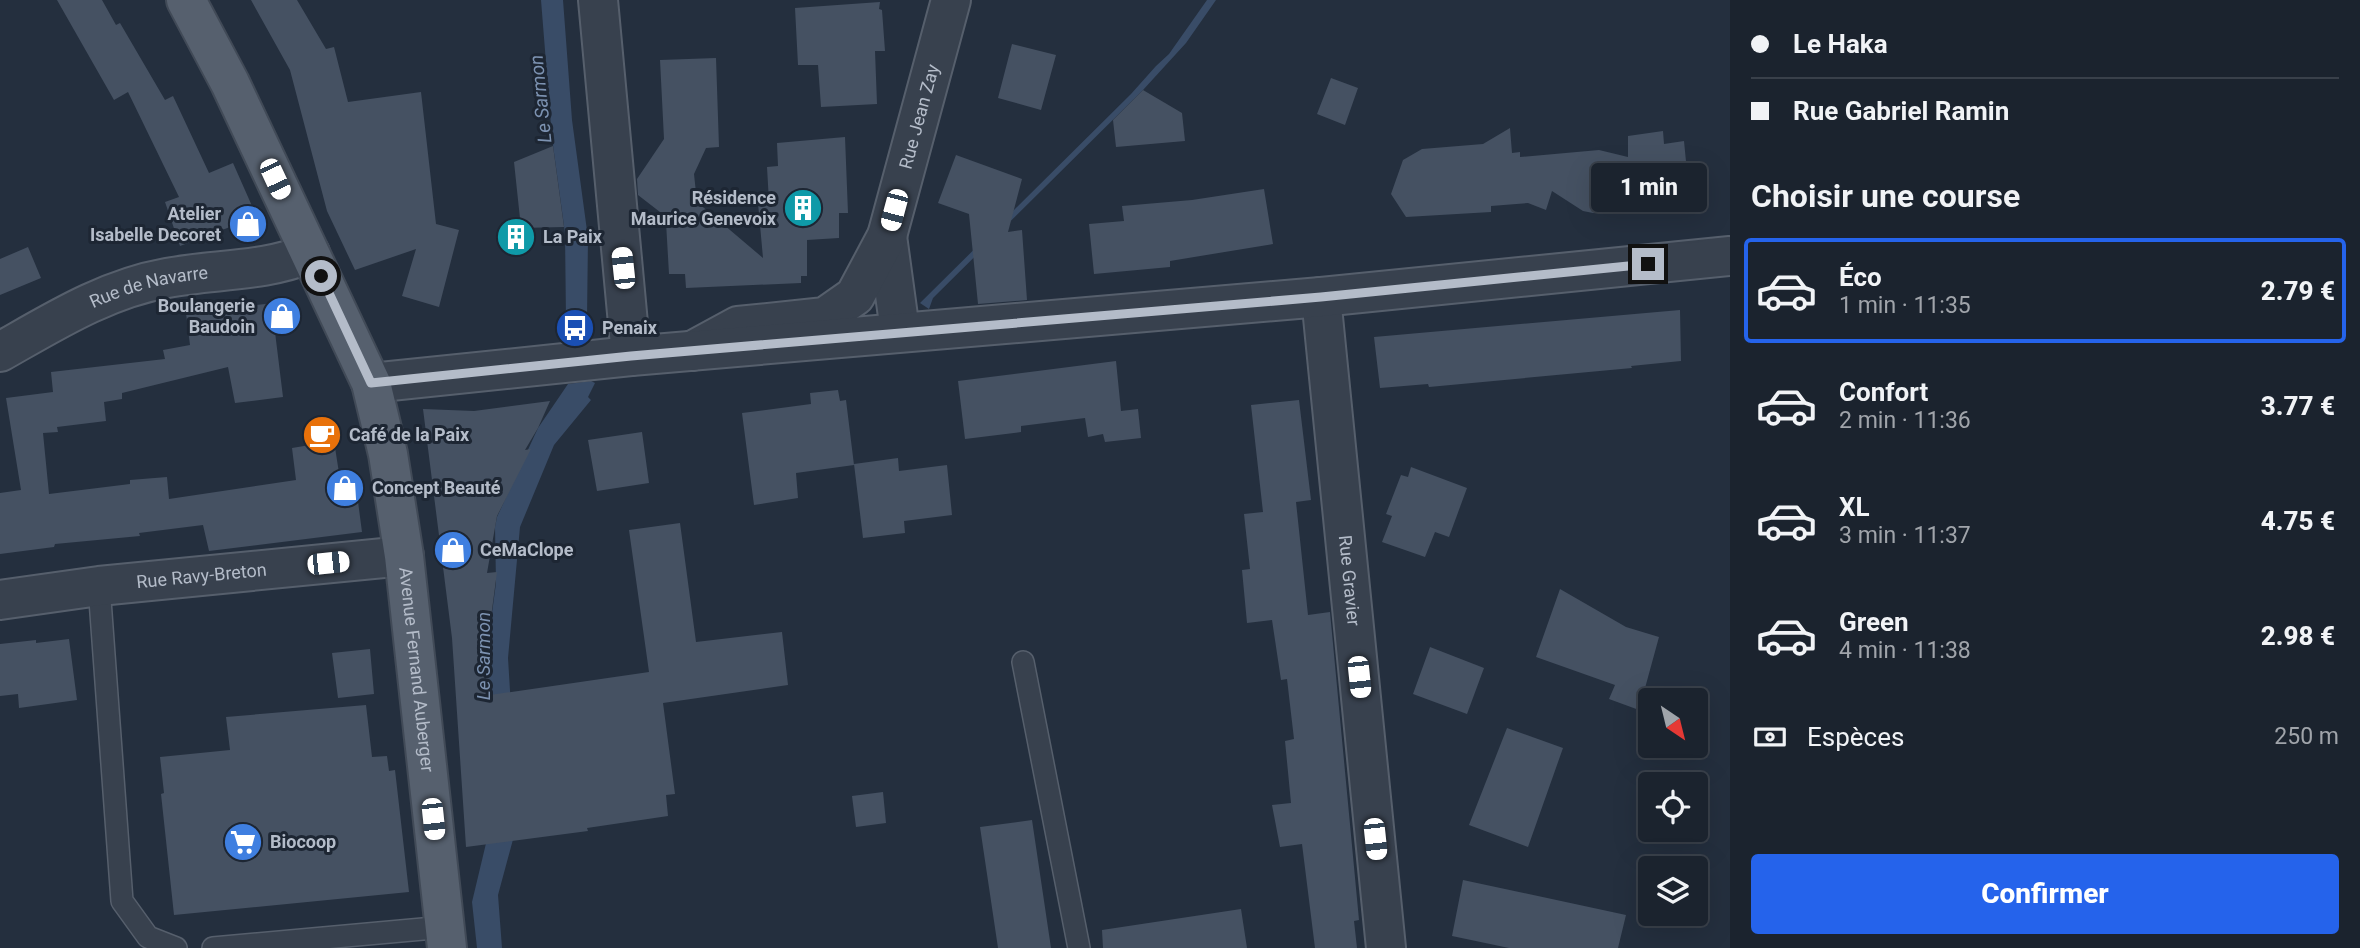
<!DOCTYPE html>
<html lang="fr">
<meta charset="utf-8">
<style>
body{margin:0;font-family:Roboto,sans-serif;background:#242b36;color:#f1f3f6;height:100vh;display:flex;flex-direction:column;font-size:26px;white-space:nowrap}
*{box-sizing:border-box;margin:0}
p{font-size:23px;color:#a0a4aa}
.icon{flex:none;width:38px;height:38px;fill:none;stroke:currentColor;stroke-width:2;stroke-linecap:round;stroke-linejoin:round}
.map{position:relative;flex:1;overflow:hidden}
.side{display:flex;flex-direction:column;background:#1b232e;width:630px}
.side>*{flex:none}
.top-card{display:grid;align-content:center;height:154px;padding:0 21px;background:#1b232e}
.needle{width:46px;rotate:145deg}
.buttons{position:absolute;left:1638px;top:688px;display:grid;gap:14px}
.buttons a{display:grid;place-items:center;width:70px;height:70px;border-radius:7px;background:#1b232e;box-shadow:0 7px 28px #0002,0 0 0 2px #39404a;font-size:35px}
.end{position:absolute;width:32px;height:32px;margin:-16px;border:9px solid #b4bcc9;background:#111;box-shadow:0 0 0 4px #111}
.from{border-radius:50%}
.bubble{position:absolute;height:49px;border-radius:7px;background:#1b232e;box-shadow:0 7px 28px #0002,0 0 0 2px #39404a;font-size:23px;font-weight:800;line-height:49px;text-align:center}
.car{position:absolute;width:21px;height:42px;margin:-21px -10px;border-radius:9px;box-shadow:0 0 5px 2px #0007;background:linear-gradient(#fff 24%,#345 0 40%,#fff 0 76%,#345 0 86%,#fff 0)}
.top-card b{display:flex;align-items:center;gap:24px;height:66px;font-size:26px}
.top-card b+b{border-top:2px solid #39404a}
.top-card i{width:18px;height:18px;background:#f1f3f6}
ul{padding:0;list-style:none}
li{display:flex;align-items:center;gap:21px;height:105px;margin:0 14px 10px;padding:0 7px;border:4px solid transparent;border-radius:7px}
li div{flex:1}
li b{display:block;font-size:26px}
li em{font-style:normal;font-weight:800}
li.selected{border-color:#2563eb}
li>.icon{width:63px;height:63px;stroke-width:1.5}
h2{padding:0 21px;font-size:32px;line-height:84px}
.pay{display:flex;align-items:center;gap:18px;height:77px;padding:0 21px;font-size:26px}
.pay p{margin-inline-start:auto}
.button{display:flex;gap:14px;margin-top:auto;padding:14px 21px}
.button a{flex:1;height:80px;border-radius:7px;background:#2563eb;color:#fff;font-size:28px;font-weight:800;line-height:80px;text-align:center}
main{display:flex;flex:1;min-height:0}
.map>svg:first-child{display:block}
.water{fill:#394c67}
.building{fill:#455162}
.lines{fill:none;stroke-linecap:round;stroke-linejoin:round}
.service-casing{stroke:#565f6c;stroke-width:24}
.minor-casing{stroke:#565f6c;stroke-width:42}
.tertiary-casing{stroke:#565f6c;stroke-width:42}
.primary-casing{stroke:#414a57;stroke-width:42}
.service{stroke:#38414e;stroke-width:21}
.minor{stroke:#38414e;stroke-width:38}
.tertiary{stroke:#38414e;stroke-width:38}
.primary{stroke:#56606e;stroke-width:38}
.route{stroke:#b4bcc9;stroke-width:9}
.labels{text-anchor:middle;stroke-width:6;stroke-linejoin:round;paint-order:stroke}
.street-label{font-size:18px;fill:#b4bcc9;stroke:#1d2633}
.poi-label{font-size:18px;font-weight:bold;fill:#b4bcc9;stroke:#1d2633;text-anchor:start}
.water-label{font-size:19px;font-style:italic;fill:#7c92b1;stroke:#1d2633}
</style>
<main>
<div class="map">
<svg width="1730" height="948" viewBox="0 0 1730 948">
<rect width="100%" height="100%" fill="#242f3e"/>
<path class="water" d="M541 0H563L572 120 588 238 587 319 566 320 565 233 552 138Z
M1207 0H1216L1186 43 1143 90 933 298 929 309 920 303 1131 94 1156 66 1169 54Z
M591 381 595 383 588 397 591 400 554 445 520 527 508 658 518 821 498 895 502 948H477L472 902 493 814 488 643 496 583 495 527 497 517 538 428 568 384Z"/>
<path class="building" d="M57 0H102L116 25 120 23 165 100 173 96 209 173 233 163 264 233 235 238 230 227 180 246 165 202 179 197 128 92 114 100Z
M251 0H297L326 49 334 47 348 102 421 92 436 224 459 230 439 307 402 296 416 249 355 270 327 211 290 70Z
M880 2 879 9 882 10 885 51H875L877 104 821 107 818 65H798L795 8Z
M1012 44 1056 55 1041 110 998 98Z
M716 58 719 147 706 148 694 174 697 202 763 258 758 203 769 202 767 167 778 166 777 143 845 137 848 213H839V238L807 240V276H801V283L686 288 685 274H669L666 222 669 219 638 195 637 179 664 139 660 60Z
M1331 78 1358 88 1345 125 1317 114Z
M1143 90 1182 113 1185 141 1116 147 1113 120Z
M1510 128 1512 153 1520 152V157L1599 150 1628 157V136L1663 131 1664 144 1684 141 1690 202 1593 213 1583 211 1552 191 1546 210 1528 203 1491 206V212L1406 217 1391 194 1403 160 1422 149 1483 144Z
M553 146 564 227 521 228 514 162Z
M956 155 1022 179 1008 232 1022 230 1027 300 978 304 969 214 938 203Z
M1264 189 1273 244 1170 261V267L1094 274 1089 224 1124 221 1122 206 1192 200Z
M28 247 41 278 0 295V259Z
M292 301 295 330 275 332 283 397 235 403 228 367 122 393V399L104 402 106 421 57 427 58 432 43 433 49 494 130 484V480L167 477 169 499 296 480 292 448 334 441 339 473 354 471 362 532 209 551 203 525 139 533 140 536 55 544 54 547 0 554V493L21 490 6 398 53 392 51 372 165 359 163 350 190 345 186 313Z
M1680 310 1681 361 1631 366 1632 368 1429 387 1428 384 1380 388 1374 337Z
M1116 361 1121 411 1138 409 1141 438 1105 442 1103 434 1088 437 1085 418 1021 426V432L965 439 958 381Z
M838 390 840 401 846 400 854 465 796 473 798 498 754 505 742 413 811 404 810 393Z
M1299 400 1311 500 1296 502 1308 615 1330 612 1359 920 1354 921 1357 948H1315L1302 844 1280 847 1272 805 1291 803 1285 741 1294 739 1287 679 1281 680 1272 620 1247 623 1242 570 1250 569 1244 514 1263 512 1251 405Z
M550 401 538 428 525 450 531 449 497 516 487 573 497 572 488 640 490 695 649 672 629 530 680 523 696 642 782 632 788 685 663 703 675 794 666 795 668 816 587 828 588 831 466 847 452 638 423 409 474 411Z
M642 432 649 483 597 491 588 440Z
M898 458 899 471 947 465 952 515 904 521 905 533 863 538 854 464Z
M1411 467 1467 488 1449 537 1435 532 1425 557 1382 542 1392 516 1386 514 1401 475 1408 477Z
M1560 589 1626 627 1659 637 1639 710 1609 699 1615 685 1536 657Z
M69 639 77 700 19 708 18 694 0 696V644L36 640V643Z
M1430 647 1484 668 1467 714 1413 694Z
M370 649 374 694 338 698 332 653Z
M366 705 372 757 387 756 389 771 395 770 409 892 174 915 161 794 164 793 160 757 230 750 226 717Z
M1507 728 1563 748 1528 847 1469 825Z
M883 792 886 823 856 827 852 796Z
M1032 820 1051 948H998L980 827Z
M1463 880 1626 915 1618 948H1509L1452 936Z
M1241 909 1247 948H1103L1102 930Z"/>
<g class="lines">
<g class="service-casing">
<path id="service" d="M99 586 122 901 148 937 176 948
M1023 662 1079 948
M213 948 445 927"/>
</g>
<g class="minor-casing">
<g id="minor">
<path d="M598 0 631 356"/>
<path d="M887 236 900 331"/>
<path id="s1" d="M1321 297 1386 948"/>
<path id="s2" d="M692 351 738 326 825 317 855 296 887 236 951 0"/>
<path id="s3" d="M0 352C53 322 105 289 167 278 215 269 264 272 310 253"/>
<path id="s4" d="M0 600 99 586 404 556"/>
</g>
</g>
<g class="tertiary-casing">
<path id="tertiary" d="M371 383 631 356 1321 297 1730 256"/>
</g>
<g class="primary-casing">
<g id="primary">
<path id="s5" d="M186 0 230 83 371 383 388 454 404 556 447 948"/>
</g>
</g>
<use href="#service" class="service"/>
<use href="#minor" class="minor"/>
<use href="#tertiary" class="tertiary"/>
<use href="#primary" class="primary"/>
</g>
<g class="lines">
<path class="route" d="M321 276 371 383 631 356 1321 297 1648 264"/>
</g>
<defs>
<g id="building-disc" transform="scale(2.0125)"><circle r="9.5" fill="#0f9aa8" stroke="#1d2633"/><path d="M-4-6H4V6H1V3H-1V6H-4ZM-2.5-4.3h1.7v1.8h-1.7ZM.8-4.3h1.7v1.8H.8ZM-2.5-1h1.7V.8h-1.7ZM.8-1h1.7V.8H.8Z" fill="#fff"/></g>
<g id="shop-disc" transform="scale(2.0125)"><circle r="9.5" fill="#3f7fe0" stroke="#1d2633"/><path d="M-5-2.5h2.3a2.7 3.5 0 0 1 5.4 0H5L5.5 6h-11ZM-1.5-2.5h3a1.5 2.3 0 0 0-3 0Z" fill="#fff"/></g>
<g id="bus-disc" transform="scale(2.0125)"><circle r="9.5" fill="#1a4fb4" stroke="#1d2633"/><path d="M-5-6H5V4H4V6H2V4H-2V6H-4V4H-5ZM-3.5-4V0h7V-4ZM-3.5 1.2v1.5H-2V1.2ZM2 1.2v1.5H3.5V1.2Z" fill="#fff"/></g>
<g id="cafe-disc" transform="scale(2.0125)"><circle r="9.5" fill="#e8710a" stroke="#1d2633"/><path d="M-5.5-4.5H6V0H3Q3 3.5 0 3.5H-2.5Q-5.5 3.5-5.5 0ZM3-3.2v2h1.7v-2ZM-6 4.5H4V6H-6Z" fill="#fff"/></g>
<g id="supermarket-disc" transform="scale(2.0125)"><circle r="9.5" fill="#3f7fe0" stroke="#1d2633"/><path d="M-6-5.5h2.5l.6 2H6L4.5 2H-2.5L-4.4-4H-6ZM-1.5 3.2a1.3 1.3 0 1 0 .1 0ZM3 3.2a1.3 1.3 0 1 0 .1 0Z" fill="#fff"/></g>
</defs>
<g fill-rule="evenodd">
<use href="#building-disc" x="803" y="208"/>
<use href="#shop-disc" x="248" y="224"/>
<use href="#building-disc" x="516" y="237"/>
<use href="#shop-disc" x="282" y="316"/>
<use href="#bus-disc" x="575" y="328"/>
<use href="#cafe-disc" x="322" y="435"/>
<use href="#shop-disc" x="345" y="488"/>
<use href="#shop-disc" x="453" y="550"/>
<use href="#supermarket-disc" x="243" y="842"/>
</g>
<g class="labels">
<g class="street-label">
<text dy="6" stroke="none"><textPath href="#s2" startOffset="368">Rue Jean Zay</textPath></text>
<text dy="6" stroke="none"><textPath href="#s3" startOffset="164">Rue de Navarre</textPath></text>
<text dy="6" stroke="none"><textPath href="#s4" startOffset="203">Rue Ravy-Breton</textPath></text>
<text dy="6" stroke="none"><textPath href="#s1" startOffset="285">Rue Gravier</textPath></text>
<text dy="6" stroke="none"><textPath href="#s5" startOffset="716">Avenue Fernand Auberger</textPath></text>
</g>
<g class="poi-label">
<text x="776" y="204" text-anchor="end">Résidence<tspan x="776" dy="21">Maurice Genevoix</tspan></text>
<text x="221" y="220" text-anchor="end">Atelier<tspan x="221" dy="21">Isabelle Decoret</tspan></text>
<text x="543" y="243">La Paix</text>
<text x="255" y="312" text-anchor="end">Boulangerie<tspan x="255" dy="21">Baudoin</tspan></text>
<text x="602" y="334">Penaix</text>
<text x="349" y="441">Café de la Paix</text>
<text x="372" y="494">Concept Beauté</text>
<text x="480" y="556">CeMaClope</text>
<text x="270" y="848">Biocoop</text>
</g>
<g class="water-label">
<text transform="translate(540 99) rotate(-96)" y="7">Le Sarmon</text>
<text transform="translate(483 656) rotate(-90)" y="7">Le Sarmon</text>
</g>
</g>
</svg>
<div class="buttons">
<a><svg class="needle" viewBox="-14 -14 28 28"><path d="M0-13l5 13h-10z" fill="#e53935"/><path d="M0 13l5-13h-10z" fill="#a0a4aa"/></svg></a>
<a><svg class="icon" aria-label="locate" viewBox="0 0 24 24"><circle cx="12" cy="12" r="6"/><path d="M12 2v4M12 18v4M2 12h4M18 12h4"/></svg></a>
<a><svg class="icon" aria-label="layers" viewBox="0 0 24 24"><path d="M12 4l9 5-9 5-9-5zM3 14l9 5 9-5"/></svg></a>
</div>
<i class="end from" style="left:321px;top:276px"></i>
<i class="end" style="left:1648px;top:264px"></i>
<div class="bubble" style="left:1591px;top:163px;width:116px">1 min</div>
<i class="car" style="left:275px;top:179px;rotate:155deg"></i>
<i class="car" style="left:894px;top:210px;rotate:195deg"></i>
<i class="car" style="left:623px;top:268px;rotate:354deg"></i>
<i class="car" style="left:328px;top:563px;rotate:84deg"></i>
<i class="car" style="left:1359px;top:677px;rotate:174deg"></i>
<i class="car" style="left:433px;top:819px;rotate:174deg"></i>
<i class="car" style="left:1375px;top:839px;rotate:174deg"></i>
</div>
<section class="side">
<div class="top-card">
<b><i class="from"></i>Le Haka</b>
<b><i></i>Rue Gabriel Ramin</b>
</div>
<h2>Choisir une course</h2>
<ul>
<li class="selected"><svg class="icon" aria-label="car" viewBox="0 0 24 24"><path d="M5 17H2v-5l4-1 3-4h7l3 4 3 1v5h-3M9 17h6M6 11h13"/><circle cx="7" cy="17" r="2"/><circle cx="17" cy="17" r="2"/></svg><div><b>Éco</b><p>1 min · 11:35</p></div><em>2.79 €</em></li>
<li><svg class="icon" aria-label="car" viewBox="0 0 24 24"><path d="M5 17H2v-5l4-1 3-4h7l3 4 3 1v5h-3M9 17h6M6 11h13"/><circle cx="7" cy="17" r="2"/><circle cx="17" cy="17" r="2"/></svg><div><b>Confort</b><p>2 min · 11:36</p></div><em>3.77 €</em></li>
<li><svg class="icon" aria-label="car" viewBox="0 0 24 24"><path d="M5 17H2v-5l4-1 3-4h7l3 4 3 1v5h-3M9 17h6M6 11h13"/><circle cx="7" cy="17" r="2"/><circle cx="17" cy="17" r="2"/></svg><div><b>XL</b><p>3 min · 11:37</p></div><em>4.75 €</em></li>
<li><svg class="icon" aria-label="car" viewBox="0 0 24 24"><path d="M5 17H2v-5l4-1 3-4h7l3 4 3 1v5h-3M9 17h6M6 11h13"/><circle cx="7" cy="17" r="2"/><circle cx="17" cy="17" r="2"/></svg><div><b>Green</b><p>4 min · 11:38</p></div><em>2.98 €</em></li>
</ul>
<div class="pay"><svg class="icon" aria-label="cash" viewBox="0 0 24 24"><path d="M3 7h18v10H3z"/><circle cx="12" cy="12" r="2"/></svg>Espèces<p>250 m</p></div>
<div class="button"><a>Confirmer</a></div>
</section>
</main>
